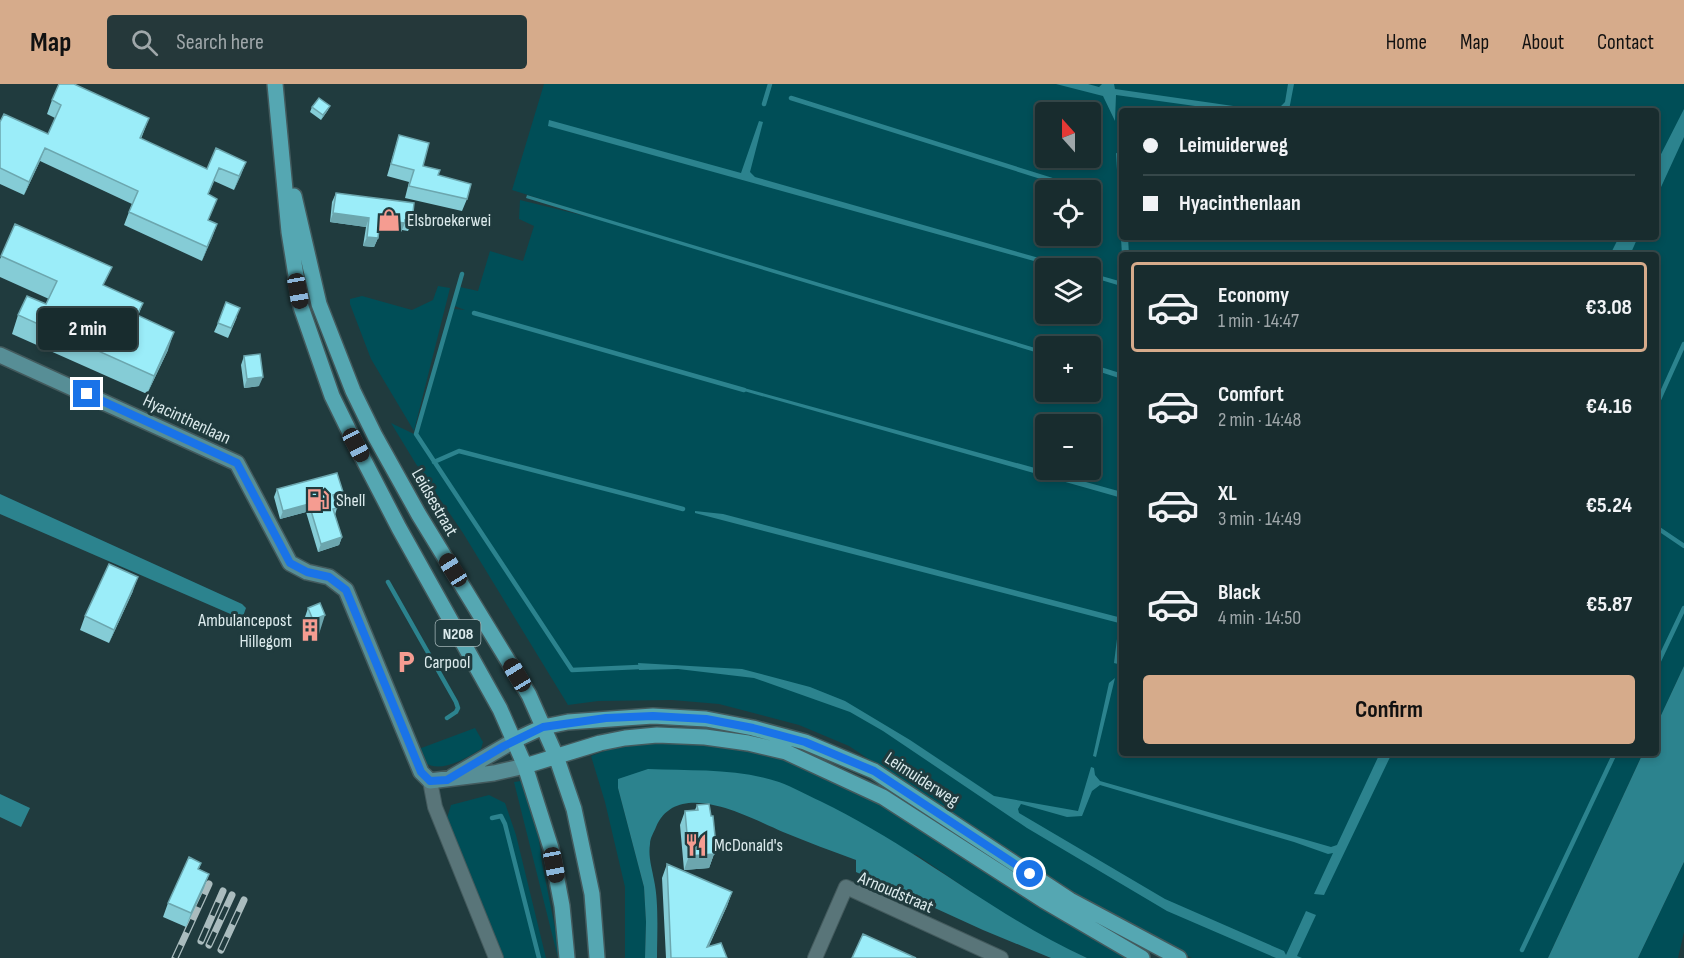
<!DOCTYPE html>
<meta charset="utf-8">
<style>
body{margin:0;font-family:"Sofia Sans Condensed",sans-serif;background:#25383a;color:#f1f3f6;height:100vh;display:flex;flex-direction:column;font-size:22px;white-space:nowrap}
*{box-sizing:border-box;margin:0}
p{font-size:20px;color:#9fa7aa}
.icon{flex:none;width:33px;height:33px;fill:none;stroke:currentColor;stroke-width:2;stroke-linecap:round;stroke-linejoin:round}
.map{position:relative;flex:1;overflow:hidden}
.details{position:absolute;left:1119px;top:168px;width:540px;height:504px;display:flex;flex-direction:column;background:#182c2e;border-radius:6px;box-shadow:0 3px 9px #0003,0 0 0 2px #36484a}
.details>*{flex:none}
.guide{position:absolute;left:1119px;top:24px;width:540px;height:132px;border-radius:6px;box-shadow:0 3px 9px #0003,0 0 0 2px #36484a;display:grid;align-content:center;height:132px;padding:0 24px;background:#182c2e}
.needle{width:39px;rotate:339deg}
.controls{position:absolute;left:1035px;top:18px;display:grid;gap:12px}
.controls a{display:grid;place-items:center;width:66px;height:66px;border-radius:6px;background:#182c2e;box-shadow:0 3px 9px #0003,0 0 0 2px #36484a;font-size:30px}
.end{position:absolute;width:27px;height:27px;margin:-14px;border:8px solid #1a73e8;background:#fff;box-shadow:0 0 0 3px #fff}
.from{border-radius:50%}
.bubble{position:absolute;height:42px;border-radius:6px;background:#182c2e;box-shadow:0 3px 9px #0003,0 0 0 2px #36484a;font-size:20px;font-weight:700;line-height:42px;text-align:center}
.car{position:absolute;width:18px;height:36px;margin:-18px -9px;border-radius:8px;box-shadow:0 0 4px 2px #0007;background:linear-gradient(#222 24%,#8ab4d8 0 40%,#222 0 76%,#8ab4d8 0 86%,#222 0)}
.guide b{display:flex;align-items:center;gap:21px;height:57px;font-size:22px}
.guide b+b{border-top:2px solid #36484a}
.guide i{width:15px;height:15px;background:#f1f3f6}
ul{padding:10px 0 0;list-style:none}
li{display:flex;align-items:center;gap:18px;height:90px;margin:0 12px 9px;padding:0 12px;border:3px solid transparent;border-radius:6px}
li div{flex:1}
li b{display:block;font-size:22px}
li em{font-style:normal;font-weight:700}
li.selected{border-color:#d6ab8b}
li>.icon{width:54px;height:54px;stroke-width:1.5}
.button{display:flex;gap:12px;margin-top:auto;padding:12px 24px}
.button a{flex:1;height:69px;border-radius:6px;background:#d6ab8b;color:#111;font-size:24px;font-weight:700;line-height:69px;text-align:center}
header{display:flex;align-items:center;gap:36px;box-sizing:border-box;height:84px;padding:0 30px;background:#d6ab8b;color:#111}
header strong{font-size:28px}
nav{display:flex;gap:33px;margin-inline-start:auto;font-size:21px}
.search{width:420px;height:54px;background:#25383a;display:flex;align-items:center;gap:15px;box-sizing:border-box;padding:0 21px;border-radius:6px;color:#9fa7aa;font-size:22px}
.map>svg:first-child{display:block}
.green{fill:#004e57;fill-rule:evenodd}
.water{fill:#2c838e}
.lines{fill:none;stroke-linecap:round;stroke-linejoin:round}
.stream{stroke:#2c838e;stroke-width:4.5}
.street-casing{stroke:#435a5d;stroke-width:16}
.secondary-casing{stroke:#435a5d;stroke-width:18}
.primary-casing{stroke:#435a5d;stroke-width:18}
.street{stroke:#597579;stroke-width:14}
.secondary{stroke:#578e96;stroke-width:15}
.primary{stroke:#55a7b2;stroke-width:15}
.rail-casing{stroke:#aabcbe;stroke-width:7}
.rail{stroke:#203b3e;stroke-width:4.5;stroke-dasharray:14;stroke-linecap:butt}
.wall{fill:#85ccd6}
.shaded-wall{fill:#6ca6ae}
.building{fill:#9bedf9;stroke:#6ca6ae;stroke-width:1.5}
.route{stroke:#1a73e8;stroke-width:8}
.labels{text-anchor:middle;stroke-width:6;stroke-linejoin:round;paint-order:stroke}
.shield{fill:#203b3e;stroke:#a4b6b8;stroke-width:1.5}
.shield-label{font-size:16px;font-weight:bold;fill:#dcebed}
.poi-label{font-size:18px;fill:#dcebed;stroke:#203b3e;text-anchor:start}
.street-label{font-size:18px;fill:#dcebed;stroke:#203b3e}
</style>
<header>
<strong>Map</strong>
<div class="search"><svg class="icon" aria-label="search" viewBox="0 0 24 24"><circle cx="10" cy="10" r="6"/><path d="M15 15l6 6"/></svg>Search here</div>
<nav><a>Home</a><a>Map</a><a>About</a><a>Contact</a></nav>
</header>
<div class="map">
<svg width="1684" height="874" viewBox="0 0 1684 874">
<rect width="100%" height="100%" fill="#203b3e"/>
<path class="green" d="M544 0H1684V582L1656 642V171H1122V669H1643L1548 874H1192L1131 846 1038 788 849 662 799 641 719 620 672 616 598 617 568 621 463 449 416 380 391 339 414 350 430 370 418 350 454 225 465 226 452 221 460 203 478 207 490 167 523 177 534 142 519 135 520 116 630 143 512 106ZM1122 27H1656V153H1122ZM1046 28H1090V74H1046ZM1046 106H1090V152H1046ZM1046 184H1090V230H1046ZM1046 262H1090V308H1046ZM1046 340H1090V386H1046Z
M438 202 450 204 414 347 371 275 350 220V215L362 212 412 226 433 216Z
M475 644 483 658 481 665C462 677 428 697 416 666Z
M659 658 698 659 750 663 782 673 867 706 1133 874H1087L1048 856 996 825 917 771 618 695V704L644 803 646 838 645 874H625V803L605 718 591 672 610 665Z
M521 697 528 703 534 721 542 779 561 874H558L514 698Z
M489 711 505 719 516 751 546 874H502L451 758 447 734 451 721Z
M1684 778V848L1678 874H1638Z"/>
<path class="water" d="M1056 0H1088L1099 3 1102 0H1114L1115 5 1268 27H1231L1116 11 1115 37 1103 12Z
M1288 0H1294L1289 26 1292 27H1276L1285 18Z
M1684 25V53L1656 114V80Z
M549 36 741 89 759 37 763 38 750 88 755 93 1074 184H1059L548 42Z
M1116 69 1120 70 1122 95V153H1128L1129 171H1122Z
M527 111 1045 267V271L526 114Z
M1619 153H1638L1630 171H1610Z
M1091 189 1119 197 1122 195V212L1121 202 1091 193Z
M1091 280 1120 289 1122 287V295L1091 285Z
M744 304 1122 408V414L744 307Z
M0 410 242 520 246 524 242 535 0 430Z
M695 427 723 430 1118 533 1122 527V555L1118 580 1114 579 1119 539 695 429Z
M638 579 742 585 810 603 845 617 910 656 994 712 1078 727 1091 683 1094 684 1095 691 1100 697 1331 763 1337 761 1380 669H1392L1324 811 1314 810 1333 769 1328 770 1294 758 1100 701 1092 707 1082 732 1067 733 1021 720 1018 725 1019 729 1165 815 1284 867 1286 871 1306 827 1316 831 1297 872 1302 874H1276L1167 827 1027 744 883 647 850 628 754 594 678 585 639 586Z
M1684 582V778L1638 874H1548L1643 669H1656V642Z
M1115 594 1096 673 1093 672 1109 599Z
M648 685C691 687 738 684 779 698 793 703 807 711 820 717 914 762 993 831 1087 874H1051L983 846 856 788V776C832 767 807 758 783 748 750 734 678 693 656 743 654 748 650 754 650 760 648 773 652 784 654 796 659 819 657 850 657 874H645L646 838 644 803 618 704V695Z
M0 710 30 724 21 743 0 733Z"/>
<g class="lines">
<path class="stream" d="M791 14 1077 104
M764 20 770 0
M462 190 416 350 572 586 639 583
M474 229 744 306
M1656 322 1684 260
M434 378 459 367 683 425
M1656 443 1684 462
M388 498 456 618 458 624 456 628 447 634
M1656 583 1684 524
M492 734 501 732 505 740 539 874
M1522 866 1615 669"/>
<g class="street-casing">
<path id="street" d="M430 697 435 723 496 874
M815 874 846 803 1001 874"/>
</g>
<g class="secondary-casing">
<path id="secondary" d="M0 271 237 379 290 479 307 488 329 493 346 506 421 688 430 697 494 689 525 682
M452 693 515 656"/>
</g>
<g class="primary-casing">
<path id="primary" d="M275 0 289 148 301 223 332 312 356 361 399 444 500 625 525 682 551 764 562 822 567 874
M294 112 319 220 353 307 375 352 419 431 529 611 556 672 574 725 592 810 597 874
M515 656 543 643 568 638 653 632 706 635 753 644 805 658 874 687 1070 816 1179 874
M525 682 600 659 625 654 657 651 705 653 748 659 786 668 883 713 1043 816 1142 874"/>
</g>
<use href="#street" class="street"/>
<use href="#secondary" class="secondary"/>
<use href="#primary" class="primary"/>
<g class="rail-casing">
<path id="rail" d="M201 857 223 807
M209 861 232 811
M221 866 244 816
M175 874 209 800"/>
</g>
<use href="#rail" class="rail"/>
</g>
<path class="wall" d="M52 16 149 34 141 55 207 85 246 78 234 106 214 97 208 111 217 115 208 137 217 140 202 177 124 141 132 120 40 77 24 111 0 100V38L48 50 55 34 47 30Z
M312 23 328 26 321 36 310 28Z
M399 51 423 82 438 91 467 115 462 127 405 114 409 98 387 92Z
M336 109 412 138 408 147 402 146 401 148 379 145 378 154 374 163 363 162 366 143 330 138 332 118Z
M15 140 105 202 143 219 138 232 168 266 147 310 12 250 18 231 46 220 49 215 0 193V175Z
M237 233 228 254 214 248 218 239Z
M244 272 259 302 244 304 241 281Z
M277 405 340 416 335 418 337 424 335 431 342 453 339 461 318 468 306 428 280 435 274 413Z
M133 507 109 559 80 546 85 532Z
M308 524 319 550 307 554 302 542Z
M697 721 714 767V770L709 784 684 786 680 741 685 727 695 726Z
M201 779 199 785 209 790 204 804 186 843 163 833 168 819Z
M667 780 732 808 727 822 709 862 727 874H666L662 794Z"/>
<path class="shaded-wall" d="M330 22 328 26 321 36 323 31Z
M45 64 40 77 24 111 29 98Z
M246 78 241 91 234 106 239 92Z
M333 129 369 134 366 143 330 138Z
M380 136 405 139 401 148 377 145Z
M217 140 212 154 202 177 207 163Z
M367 153 378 154 374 163 363 162Z
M174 248 168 266 147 310 154 292Z
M263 293 259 302 244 304 247 295Z
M343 408 340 416 330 419 333 411Z
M309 420 306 428 280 435 283 427Z
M342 453 339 461 318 468 321 460Z
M138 493 133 507 109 559 114 546Z
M325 531 319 550 307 554 313 536Z
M714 762H716L713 770H714L709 784 684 786 689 772Z
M209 790 204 804 186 843 191 829Z
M732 808 727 822 703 874 707 863Z"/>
<path class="building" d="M59 0H74L149 34 140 54 207 85 216 64 246 78 239 92 219 84 208 110 217 115 208 136 217 140 207 163 129 128 138 107 45 64 29 98 0 84V38L4 30 48 50 61 21 52 16Z
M319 14 330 22 323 31 312 23Z
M399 51 429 59 423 82 440 86 438 91 471 100 467 115 409 102 414 86 391 80Z
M336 109 414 119 412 138 405 136V139L380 136 378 154 367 153 369 134 333 129Z
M15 140 112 183 103 201 143 219 137 231 174 248 154 292 18 231 27 212 46 220 57 197 1 172Z
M226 218 240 224 231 244 218 239Z
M260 270 263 293 247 295 244 272Z
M337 389 343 408 333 411 337 424 333 425 342 453 321 460 309 420 283 427 277 405Z
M109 480 138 493 114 546 85 532Z
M320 519 325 531 313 536 308 524Z
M709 720 711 732H713L716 762H714V770L689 772 685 727 698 726 697 721Z
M189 773 201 779 198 785 209 790 191 829 168 819Z
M667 780 732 808 707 863 721 859 727 874H671Z
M863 850 916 874H852Z"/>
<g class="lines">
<path class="route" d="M87 310 237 379 290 479 307 488 329 493 346 506 421 688 430 697 447 696 504 662 543 643 606 634 653 632 706 635 753 644 805 658 874 687 1030 790"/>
</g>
<defs>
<g id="shop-bare" transform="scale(1.8)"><path d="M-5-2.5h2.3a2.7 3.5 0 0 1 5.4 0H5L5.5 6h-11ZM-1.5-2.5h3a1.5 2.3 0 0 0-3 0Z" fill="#f59c91" stroke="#203b3e" stroke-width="2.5" paint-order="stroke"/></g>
<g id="fuel-bare" transform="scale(1.8)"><path d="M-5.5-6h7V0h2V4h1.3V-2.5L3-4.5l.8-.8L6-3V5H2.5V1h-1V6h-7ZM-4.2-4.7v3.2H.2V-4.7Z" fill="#f59c91" stroke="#203b3e" stroke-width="2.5" paint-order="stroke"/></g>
<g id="building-bare" transform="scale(1.8)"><path d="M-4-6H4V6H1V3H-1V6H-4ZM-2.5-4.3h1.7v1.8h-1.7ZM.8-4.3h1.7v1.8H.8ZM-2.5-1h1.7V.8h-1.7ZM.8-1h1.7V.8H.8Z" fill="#f59c91" stroke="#203b3e" stroke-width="2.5" paint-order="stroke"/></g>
<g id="parking-bare" transform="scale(1.8)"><path d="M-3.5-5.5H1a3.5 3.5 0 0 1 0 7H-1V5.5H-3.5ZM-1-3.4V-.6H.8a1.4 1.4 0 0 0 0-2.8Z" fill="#f59c91" stroke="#203b3e" stroke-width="2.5" paint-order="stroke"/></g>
<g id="restaurant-bare" transform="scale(1.8)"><path d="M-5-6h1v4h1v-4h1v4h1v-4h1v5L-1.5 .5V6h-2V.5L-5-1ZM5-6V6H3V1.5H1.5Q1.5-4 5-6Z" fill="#f59c91" stroke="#203b3e" stroke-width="2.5" paint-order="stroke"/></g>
</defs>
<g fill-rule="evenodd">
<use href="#shop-bare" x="389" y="136"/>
<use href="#fuel-bare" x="318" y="416"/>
<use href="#building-bare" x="310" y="546"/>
<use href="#parking-bare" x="406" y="578"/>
<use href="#restaurant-bare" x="696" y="761"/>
</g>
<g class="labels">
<rect class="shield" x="435.5" y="536" width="45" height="26" rx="4.5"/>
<g class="shield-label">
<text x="458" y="555">N208</text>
</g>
<g class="poi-label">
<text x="407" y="142">Elsbroekerwei</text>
<text x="336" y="422">Shell</text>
<text x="292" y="542" text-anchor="end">Ambulancepost<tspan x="292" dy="21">Hillegom</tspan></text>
<text x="424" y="584">Carpool</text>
<text x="714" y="767">McDonald's</text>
</g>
<g class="street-label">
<text transform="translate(187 335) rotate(25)" y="6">Hyacinthenlaan</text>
<text transform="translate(435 418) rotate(60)" y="6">Leidsestraat</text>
<text transform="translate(922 695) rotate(33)" y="6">Leimuiderweg</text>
<text transform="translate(896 808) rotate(23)" y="6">Arnoudstraat</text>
</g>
</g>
</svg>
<div class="controls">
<a><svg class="needle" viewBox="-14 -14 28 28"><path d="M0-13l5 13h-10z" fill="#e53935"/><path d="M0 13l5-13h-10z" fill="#9fa7aa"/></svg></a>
<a><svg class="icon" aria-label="locate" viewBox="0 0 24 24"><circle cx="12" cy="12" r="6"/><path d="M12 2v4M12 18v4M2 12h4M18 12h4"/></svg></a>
<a><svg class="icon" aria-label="layers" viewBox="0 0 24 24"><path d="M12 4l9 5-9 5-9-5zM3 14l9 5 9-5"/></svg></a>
<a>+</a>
<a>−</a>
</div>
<i class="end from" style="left:1030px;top:790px"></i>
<i class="end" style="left:87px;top:310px"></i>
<div class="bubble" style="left:38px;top:224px;width:99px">2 min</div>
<i class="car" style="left:298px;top:207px;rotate:170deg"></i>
<i class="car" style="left:356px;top:361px;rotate:152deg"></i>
<i class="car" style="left:453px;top:486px;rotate:328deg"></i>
<i class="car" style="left:517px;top:591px;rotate:329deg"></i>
<i class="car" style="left:554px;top:781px;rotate:169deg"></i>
<div class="guide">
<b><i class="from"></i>Leimuiderweg</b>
<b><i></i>Hyacinthenlaan</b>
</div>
<section class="details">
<ul>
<li class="selected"><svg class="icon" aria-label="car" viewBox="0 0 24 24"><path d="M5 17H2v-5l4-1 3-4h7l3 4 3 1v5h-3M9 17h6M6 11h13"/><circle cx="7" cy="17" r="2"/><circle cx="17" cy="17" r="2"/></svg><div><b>Economy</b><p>1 min · 14:47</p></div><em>€3.08</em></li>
<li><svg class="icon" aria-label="car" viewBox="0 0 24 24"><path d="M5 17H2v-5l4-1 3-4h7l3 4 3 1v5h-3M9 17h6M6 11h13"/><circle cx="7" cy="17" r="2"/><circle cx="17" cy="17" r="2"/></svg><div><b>Comfort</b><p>2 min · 14:48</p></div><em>€4.16</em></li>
<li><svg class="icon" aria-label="car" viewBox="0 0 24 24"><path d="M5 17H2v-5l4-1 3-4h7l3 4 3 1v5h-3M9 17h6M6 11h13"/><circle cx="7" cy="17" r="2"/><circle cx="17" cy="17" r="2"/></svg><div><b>XL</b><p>3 min · 14:49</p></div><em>€5.24</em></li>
<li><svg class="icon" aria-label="car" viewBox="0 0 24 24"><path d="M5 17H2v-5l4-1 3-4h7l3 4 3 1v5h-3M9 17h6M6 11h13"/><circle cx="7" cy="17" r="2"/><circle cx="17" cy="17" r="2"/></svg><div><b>Black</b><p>4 min · 14:50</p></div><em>€5.87</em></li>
</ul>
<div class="button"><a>Confirm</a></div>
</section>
</div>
